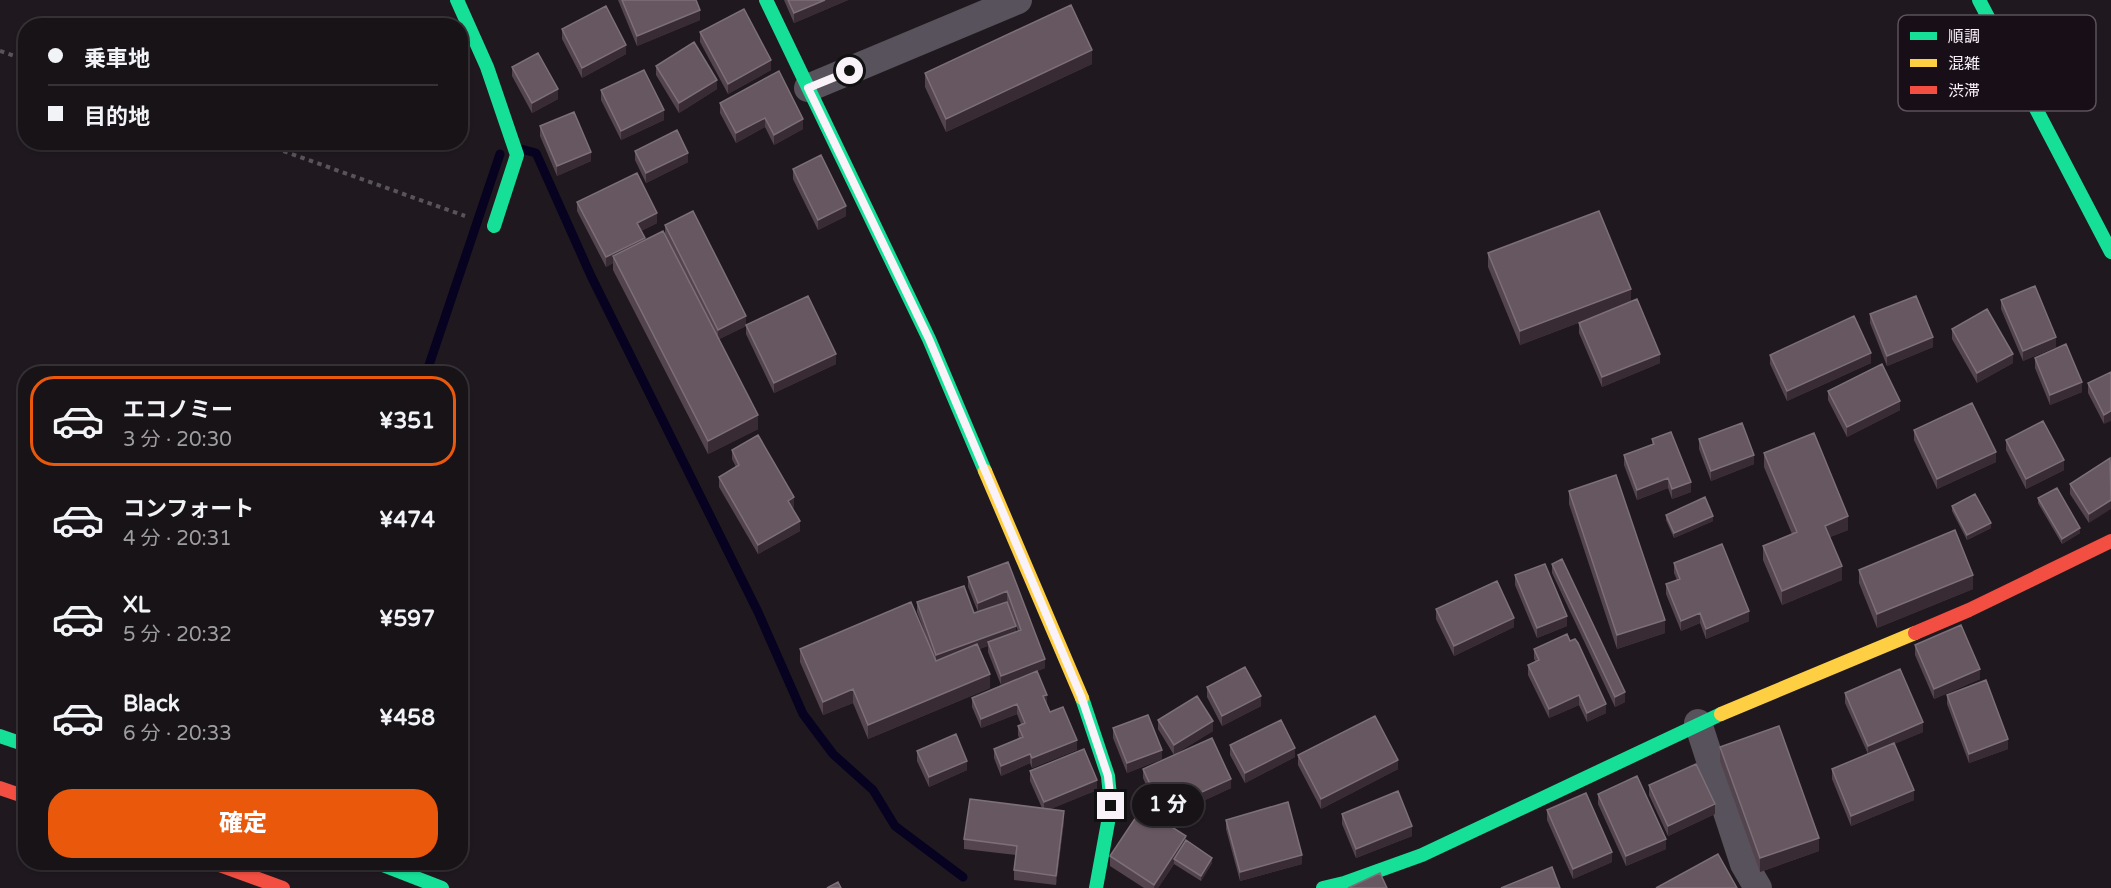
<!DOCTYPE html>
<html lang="ja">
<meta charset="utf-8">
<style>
body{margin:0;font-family:"Varela Round","Noto Sans JP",sans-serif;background:#242024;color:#f1f3f6;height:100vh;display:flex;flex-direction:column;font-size:22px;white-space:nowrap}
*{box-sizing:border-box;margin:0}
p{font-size:20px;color:#9e9ea1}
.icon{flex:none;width:33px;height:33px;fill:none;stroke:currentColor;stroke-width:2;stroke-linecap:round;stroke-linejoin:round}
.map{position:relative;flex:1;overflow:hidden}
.sheet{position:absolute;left:18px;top:366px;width:450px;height:504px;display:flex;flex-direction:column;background:#171317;border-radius:24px;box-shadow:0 2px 4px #0004,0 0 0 2px #363236}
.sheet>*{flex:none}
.top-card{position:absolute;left:18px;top:18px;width:450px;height:132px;border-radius:24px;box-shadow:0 2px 4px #0004,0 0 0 2px #363236;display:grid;align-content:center;height:132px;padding:0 30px;background:#171317}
.end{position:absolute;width:27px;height:27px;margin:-14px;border:8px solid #f9f2f9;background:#111;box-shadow:0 0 0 3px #111}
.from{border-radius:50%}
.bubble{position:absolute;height:42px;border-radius:21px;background:#171317;box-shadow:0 2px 4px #0004,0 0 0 2px #363236;font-size:20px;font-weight:800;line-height:42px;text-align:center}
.top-card b{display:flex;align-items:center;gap:21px;height:57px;font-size:22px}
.top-card b+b{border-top:2px solid #363236}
.top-card i{width:15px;height:15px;background:#f1f3f6}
ul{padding:10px 0 0;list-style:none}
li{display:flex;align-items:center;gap:18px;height:90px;margin:0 12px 9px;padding:0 18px;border:3px solid transparent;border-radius:24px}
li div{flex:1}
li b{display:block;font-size:22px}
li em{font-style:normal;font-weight:800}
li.active{border-color:#ea580c}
li>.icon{width:54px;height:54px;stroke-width:1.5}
.cta{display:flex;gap:12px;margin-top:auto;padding:12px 30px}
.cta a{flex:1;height:69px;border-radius:24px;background:#ea580c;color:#fff;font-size:24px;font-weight:800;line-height:69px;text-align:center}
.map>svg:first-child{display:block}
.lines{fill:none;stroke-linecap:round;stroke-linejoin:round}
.stream{stroke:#070220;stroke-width:9}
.path{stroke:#59545b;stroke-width:4;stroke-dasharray:4.5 4.5;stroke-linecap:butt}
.street{stroke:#57525b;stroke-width:28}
.fast{stroke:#16e098;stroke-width:14}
.slow{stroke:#ffcf43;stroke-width:14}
.jam{stroke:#f24e42;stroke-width:14}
.wall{fill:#54444e;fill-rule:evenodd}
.shaded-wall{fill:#382b33}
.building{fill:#665760;stroke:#7d6f78;stroke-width:1.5}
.route{stroke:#f9f2f9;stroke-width:8}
.key{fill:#170e17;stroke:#5b525b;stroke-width:1.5}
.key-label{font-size:16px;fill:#f9f2f9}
</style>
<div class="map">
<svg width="2111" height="888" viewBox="0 0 2111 888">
<rect width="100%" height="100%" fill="#1f191f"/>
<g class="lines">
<path class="stream" d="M521 149 536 153 591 276 758 612 803 714 833 754 873 790 895 826 963 877
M426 374 500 154"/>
<path class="path" d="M0 51 26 60
M258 142 465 216"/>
<path class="street" d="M808 88 1018 0
M1698 723 1744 864 1758 888"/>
<path class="fast" d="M457 0 487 67 517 155 494 226
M766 0 929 339 985 471
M1979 0 2111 252
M1082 698 1108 776 1111 806 1096 888
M0 736 26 745
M375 862 442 888
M1323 888 1344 883 1422 855 1721 714"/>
<path class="slow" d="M985 471 1082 698
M1721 714 1915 633"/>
<path class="jam" d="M1915 633 1969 610 2111 541
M0 788 26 797
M211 862 283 888"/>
</g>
<path class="wall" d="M618 0H696L700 20 637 46Z
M784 0H848L794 23Z
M562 29 626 54 582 78 562 39Z
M700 32 771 70 728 94 700 42Z
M1092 64 946 132 925 87V73Z
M656 66 717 89 679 113 656 75Z
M512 67 558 99 532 113 512 76Z
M601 90 664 120 621 140 601 100Z
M720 103 803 129 774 145 765 127 736 143 720 113Z
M540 126 591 161 557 176 540 136Z
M635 151 688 162 646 183 635 160Z
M793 169 846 216 818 230 793 179Z
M577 202 657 223 641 231 645 240 665 235V225L746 324 836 364 774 393 746 334V326L719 339 758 429 708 454 613 270V263L606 267 577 211Z
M1488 253 1631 302 1660 363 1602 387 1579 333V323L1591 318 1520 345 1488 267Z
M2001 300 2056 347 2023 361 2001 309Z
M1870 314 1933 347 1887 366 1870 323Z
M1952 329 2013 363 1977 383 1952 339Z
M1770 355 1871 363 1787 401 1770 364Z
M2035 358 2082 392 2050 405 2035 368Z
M2111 372 2104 424 2088 393V383Z
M1828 391 1900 410 1847 437 1828 400Z
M1914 430 1996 462 1937 489 1914 440Z
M1652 439 1691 492 1672 499 1668 488 1637 500 1624 465V455L1652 444Z
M1699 439 1754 464 1711 481 1699 449Z
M2006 440 2064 470 2026 489 2006 450Z
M732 450 794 507 792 508 800 531 758 554 719 487V477L736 467 732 459Z
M1764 453 1848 530 1830 537 1842 580 1782 605 1763 560V546L1792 534 1764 467Z
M2110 458 2089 523 2070 494V484Z
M1569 491 1665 633 1617 649 1569 504Z
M2038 498 2080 533 2062 544 2038 503Z
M1952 506 1991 528 1967 540 1952 511Z
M1666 515 1713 521 1674 538 1666 520Z
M1008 562 1045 668 1037 671 1046 704 1050 712 1077 750 1032 768 1030 763 1001 776 994 758V749L1019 738 1018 735V726L1021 724 1017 714 981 728 972 707V698L1001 685 988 652V646L979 649 990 688 868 739 853 703 823 715 800 662V649L926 636 917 612V602L974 613 978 612 968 587V577ZM1007 601 1018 631 1016 632 989 608Z
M1674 563 1749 621 1706 639 1700 623 1681 631 1666 594V584L1677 580 1674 573Z
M1552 564 1625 702 1615 707 1552 573Z
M1859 570 1973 589 1877 628 1859 583Z
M1515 575 1567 626 1537 638 1515 585Z
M1436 609 1514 627 1454 656 1436 619Z
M1915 645 1980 679 1934 699 1915 655Z
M1534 649 1606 713 1587 722 1579 705 1549 718 1528 675V665L1536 662 1534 659Z
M1207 687 1261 706 1222 726 1207 697Z
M1845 693 1923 732 1894 744 1914 800 1851 826 1832 779V769L1868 754 1845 703Z
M1947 695 2008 749 1969 763 1947 704Z
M1158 720 1213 731 1175 754 1231 788 1162 820 1143 778V769L1174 755 1158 729Z
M1113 728 1162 759 1127 773 1113 738Z
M1230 745 1295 757 1245 783 1230 755Z
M1720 747 1819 851 1760 872 1720 761Z
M917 751 967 770 929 787 917 761Z
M1298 755 1398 769 1321 809 1298 765Z
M1030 771 1097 790 1050 809 1064 821 1056 885 1014 880V870L1016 855 964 849V839L1042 808 1030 781Z
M1649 785 1715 814 1668 836 1649 795Z
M1598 794 1666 849 1626 866 1598 804Z
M1547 810 1612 862 1573 879 1547 820Z
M1342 814 1412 836 1356 858 1342 824Z
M1226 820 1302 864 1240 881 1226 829Z
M1186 840 1212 863 1201 881 1174 864 1158 888H1144L1110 866V856Z"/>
<path class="shaded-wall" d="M825 0H848L794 23V13Z
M700 10V20L637 46V36Z
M626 45V54L582 78V68Z
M1092 50V64L946 132V119Z
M771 60V70L728 94V84Z
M717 80V89L679 113V103Z
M558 89V99L532 113V103Z
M664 110V120L621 140V131Z
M765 118V127L736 143V133Z
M803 119V129L774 145V135Z
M591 152V161L557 176V166Z
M688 153V162L646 183V173Z
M846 206V216L818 230V220Z
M657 213V223L637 233V223Z
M645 238V247L613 256V263L606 267V257Z
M1631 289V303L1520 345V331Z
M746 316V326L718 340V330Z
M1933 337V347L1887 366V356Z
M2056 337V347L2023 361V351Z
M1871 353V363L1787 401V391Z
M836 354V364L774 393V383Z
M1660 354V363L1602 387V377Z
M2013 354V363L1977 383V373Z
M2082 382V392L2050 405V395Z
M1900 401V410L1847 437V427Z
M2111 411V421L2104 424V415Z
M758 415V429L708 454V441Z
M1996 452V462L1937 489V479Z
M1754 455V464L1711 481V471Z
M2064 460V470L2026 489V479Z
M1668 478V488L1637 500V490Z
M1691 482V492L1672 499V489Z
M794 497V507L788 511V501Z
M2111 500V509L2089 523V514Z
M1713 516V521L1674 538V533Z
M1848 516V530L1825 539V526Z
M800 521V531L758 554V545Z
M1991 523V528L1967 540V535Z
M2080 528V533L2062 544V539Z
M1842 566V580L1782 605V591Z
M1973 575V589L1877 628V614Z
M1007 591V601L978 612V603Z
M1749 611V621L1706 639V629Z
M1700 613V623L1681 631V621Z
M1567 616V626L1537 638V628Z
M1514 618V627L1454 656V646Z
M1665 620V633L1617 649V635Z
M1016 626V636L988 642V646L936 665V655Z
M1045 659V668L1001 685V676Z
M1980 669V679L1934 699V689Z
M990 674V688L868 739V725Z
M853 689V703L823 715V702Z
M1625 692V702L1615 707V697Z
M1047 695V704L1043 706V696Z
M1579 695V705L1549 718V709Z
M1261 696V706L1222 726V716Z
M1017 704V714L981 728V719Z
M1606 704V713L1587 722V713Z
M1213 721V731L1174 755V745Z
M1923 722V732L1868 755V746Z
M2008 739V749L1969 763V754Z
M1077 740V750L1032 768V758Z
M1295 748V757L1245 783V773Z
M1162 750V759L1127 773V763Z
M1030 754V763L1001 776V766Z
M1398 760V769L1321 809V799Z
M967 761V770L929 787V777Z
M1231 779V788L1162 820V810Z
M1097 780V790L1044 812V802Z
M1914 790V800L1851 826V816Z
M1715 804V814L1668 836V826Z
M1064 811V821L1056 885V876Z
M1412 826V836L1356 858V849Z
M1186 836V845L1174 859V864L1158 888H1154V885Z
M1819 838V851L1760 872V858Z
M1666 839V849L1626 866V856Z
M1612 852V862L1573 879V869Z
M1302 855V864L1240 881V872Z
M1212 858V863L1201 881V876Z"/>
<path class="building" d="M622 0H696L700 10 637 36Z
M788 0H825L794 13Z
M1071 5 1092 50 946 119 925 73Z
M606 6 626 45 582 68 562 29Z
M744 9 771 60 728 84 700 32Z
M694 42 717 80 679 103 656 66Z
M538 53 558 89 532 103 512 67Z
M644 70 664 110 621 131 601 90Z
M779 71 803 119 774 135 765 118 736 133 720 103Z
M574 112 591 152 557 166 540 126Z
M677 130 688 153 646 173 635 151Z
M821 155 846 206 818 220 793 169Z
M637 173 657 213 637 223 645 238 606 257 577 202Z
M693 211 746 316 718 330 665 225Z
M1599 211 1631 289 1520 331 1488 253Z
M663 231 758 415 708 441 613 256Z
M2035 286 2056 337 2023 351 2001 300Z
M808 296 836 354 774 383 746 325Z
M1916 296 1933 337 1887 356 1870 314Z
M1637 299 1660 354 1602 377 1579 323Z
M1987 309 2013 354 1977 373 1952 329Z
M1854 316 1871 353 1787 391 1770 355Z
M2066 344 2082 382 2050 395 2035 358Z
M1882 364 1900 401 1847 427 1828 391Z
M2111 372V411L2104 415 2088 383Z
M1972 403 1996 452 1937 479 1914 430Z
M2043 421 2064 460 2026 479 2006 440Z
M1742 423 1754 455 1711 471 1699 439Z
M1671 432 1691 482 1672 489 1668 478 1637 490 1624 455 1654 444 1652 439Z
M1814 433 1848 516 1825 526 1842 566 1782 591 1763 546 1797 532 1764 453Z
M758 435 794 497 788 501 800 521 758 545 719 477 739 465 732 450Z
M2110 458 2111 500 2089 514 2070 484Z
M1616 475 1665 620 1617 635 1569 491Z
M2057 488 2080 528 2062 539 2038 498Z
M1975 494 1991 523 1967 535 1952 506Z
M1705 497 1713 516 1674 533 1666 515Z
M1955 530 1973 575 1877 614 1859 570Z
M1722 544 1749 611 1706 629 1700 613 1681 621 1666 584 1680 579 1674 563Z
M1562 559 1625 692 1615 697 1552 564Z
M1008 562 1045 659 1001 676 988 642 1021 630 1007 591 978 603 968 577Z
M1545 564 1567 616 1537 628 1515 575Z
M1497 581 1514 618 1454 646 1436 609Z
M964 586 974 613 1007 602 1016 626 936 655 917 602Z
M911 602 936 661 977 644 990 674 868 725 853 689 823 702 800 649Z
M1961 625 1980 669 1934 689 1915 645Z
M1567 634 1570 641 1575 639 1578 643 1606 704 1587 713 1579 695 1549 709 1528 665 1539 660 1534 649Z
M1245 667 1261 696 1222 716 1207 687Z
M1900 669 1923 722 1868 746 1845 693Z
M1037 671 1047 695 1043 696 1050 712 1063 707 1077 740 1032 758 1030 754 1001 766 994 749 1023 737 1018 726 1025 723 1017 704 981 719 972 698Z
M1986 680 2008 739 1969 754 1947 695Z
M1197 696 1213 721 1174 745 1158 720Z
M1148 715 1162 750 1127 763 1113 728Z
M1375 716 1398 760 1321 799 1298 755Z
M1281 720 1295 748 1245 773 1230 745Z
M1779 726 1819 838 1760 858 1720 747Z
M956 734 967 761 929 777 917 751Z
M1212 738 1231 779 1162 810 1143 769Z
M1894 743 1914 790 1851 816 1832 769Z
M1084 749 1097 780 1044 802 1030 771Z
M1696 764 1715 804 1668 826 1649 785Z
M1637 776 1666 839 1626 856 1598 794Z
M1398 791 1412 826 1356 849 1342 814Z
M1586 793 1612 852 1573 869 1547 810Z
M970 799 1064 811 1056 876 1014 870 1017 846 964 839Z
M1288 802 1302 855 1240 872 1226 820Z
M1142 808 1186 836 1154 885 1110 856Z
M1186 840 1212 858 1201 876 1174 859Z
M1718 854 1737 888H1656Z
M1552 867 1560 888H1501Z
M1380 873 1387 888H1348Z
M838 882 841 888H827Z"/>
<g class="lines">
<path class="route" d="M850 71 808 88 929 339 1081 696 1108 776 1111 806"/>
</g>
<rect x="1898" y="15" width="198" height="96" rx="9" class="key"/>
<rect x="1910" y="32" width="27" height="8" fill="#16e098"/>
<rect x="1910" y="59" width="27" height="8" fill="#ffcf43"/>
<rect x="1910" y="86" width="27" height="8" fill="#f24e42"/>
<g class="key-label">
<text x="1948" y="42">順調</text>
<text x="1948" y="69">混雑</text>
<text x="1948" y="96">渋滞</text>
</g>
</svg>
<i class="end from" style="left:850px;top:71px"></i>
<i class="end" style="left:1111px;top:806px"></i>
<div class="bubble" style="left:1132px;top:784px;width:72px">1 分</div>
<div class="top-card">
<b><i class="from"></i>乗車地</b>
<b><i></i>目的地</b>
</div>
<section class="sheet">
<ul>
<li class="active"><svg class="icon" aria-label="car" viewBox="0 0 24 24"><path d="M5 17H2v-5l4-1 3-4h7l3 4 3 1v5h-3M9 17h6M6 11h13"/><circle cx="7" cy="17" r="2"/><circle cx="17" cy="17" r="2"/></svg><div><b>エコノミー</b><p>3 分 · 20:30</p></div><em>¥351</em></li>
<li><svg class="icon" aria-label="car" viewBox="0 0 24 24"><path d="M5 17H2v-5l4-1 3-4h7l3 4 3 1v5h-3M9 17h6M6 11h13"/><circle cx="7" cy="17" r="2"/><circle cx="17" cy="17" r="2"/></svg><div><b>コンフォート</b><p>4 分 · 20:31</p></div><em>¥474</em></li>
<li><svg class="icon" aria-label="car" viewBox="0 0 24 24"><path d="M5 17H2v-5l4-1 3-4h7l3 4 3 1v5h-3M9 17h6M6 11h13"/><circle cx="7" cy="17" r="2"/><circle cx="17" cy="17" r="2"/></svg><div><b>XL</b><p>5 分 · 20:32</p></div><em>¥597</em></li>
<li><svg class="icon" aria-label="car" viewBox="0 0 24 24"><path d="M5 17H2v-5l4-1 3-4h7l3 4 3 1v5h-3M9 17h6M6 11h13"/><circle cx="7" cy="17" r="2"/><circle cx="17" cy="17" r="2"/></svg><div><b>Black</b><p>6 分 · 20:33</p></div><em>¥458</em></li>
</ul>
<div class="cta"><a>確定</a></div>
</section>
</div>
